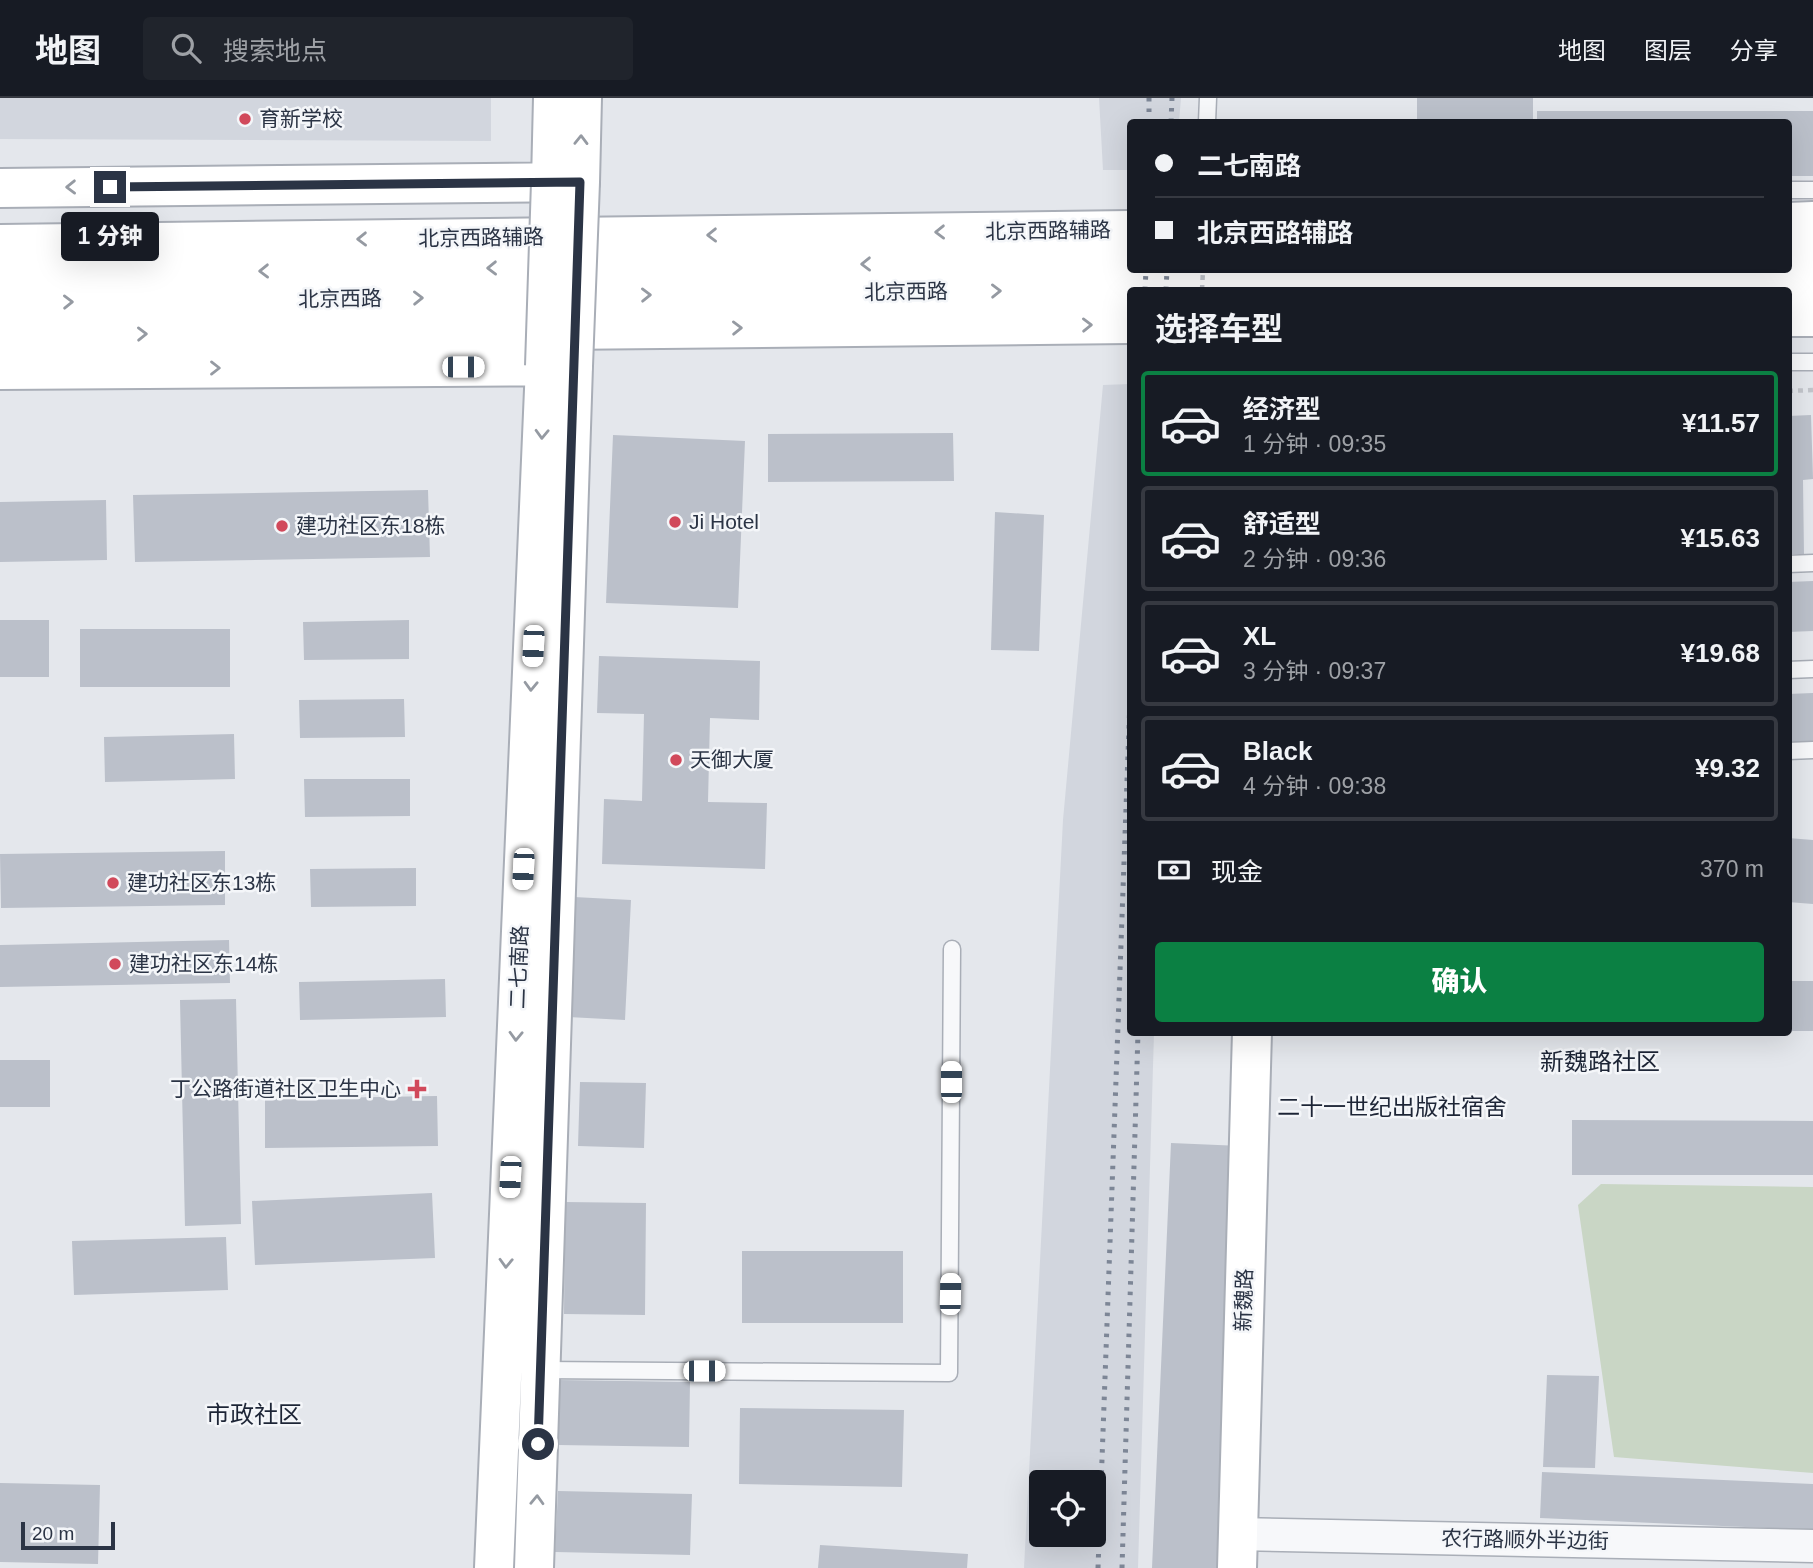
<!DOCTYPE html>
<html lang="zh">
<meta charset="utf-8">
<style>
body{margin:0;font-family:Arial,"Noto Sans SC",sans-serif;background:#20242c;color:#f1f3f6;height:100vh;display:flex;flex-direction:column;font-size:26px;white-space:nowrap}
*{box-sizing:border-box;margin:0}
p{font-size:23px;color:#9ea1a6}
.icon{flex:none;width:38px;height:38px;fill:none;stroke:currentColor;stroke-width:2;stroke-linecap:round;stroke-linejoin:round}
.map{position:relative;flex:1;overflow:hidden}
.drawer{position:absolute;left:1127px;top:189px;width:665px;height:749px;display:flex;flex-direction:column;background:#171b24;border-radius:7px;box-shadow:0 7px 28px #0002}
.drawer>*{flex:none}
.top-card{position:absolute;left:1127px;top:21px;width:665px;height:154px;border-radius:7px;box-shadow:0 7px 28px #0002;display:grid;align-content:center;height:154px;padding:0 28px;background:#171b24}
.tools{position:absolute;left:1029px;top:1372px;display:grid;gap:14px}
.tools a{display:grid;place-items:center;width:77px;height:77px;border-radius:7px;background:#171b24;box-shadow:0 7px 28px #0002;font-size:35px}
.scale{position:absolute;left:21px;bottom:18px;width:94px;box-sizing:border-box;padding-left:7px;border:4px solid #2b3445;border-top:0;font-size:19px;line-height:24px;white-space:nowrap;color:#2b3445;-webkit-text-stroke:5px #f4f6f9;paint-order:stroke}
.end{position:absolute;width:32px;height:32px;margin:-16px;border:9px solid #2b3445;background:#fff;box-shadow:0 0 0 4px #fff}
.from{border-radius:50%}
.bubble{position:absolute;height:49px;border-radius:7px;background:#171b24;box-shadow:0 7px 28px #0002;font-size:23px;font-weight:800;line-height:49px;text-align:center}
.car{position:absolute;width:21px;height:42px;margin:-21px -10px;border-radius:9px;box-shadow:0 0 5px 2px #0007;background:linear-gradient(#fff 24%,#345 0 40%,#fff 0 76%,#345 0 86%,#fff 0)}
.top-card b{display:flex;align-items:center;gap:24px;height:66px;font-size:26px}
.top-card b+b{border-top:2px solid #363941}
.top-card i{width:18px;height:18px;background:#f1f3f6}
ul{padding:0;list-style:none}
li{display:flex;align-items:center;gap:21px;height:105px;margin:0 14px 10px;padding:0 14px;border:4px solid #363941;border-radius:7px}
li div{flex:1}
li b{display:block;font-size:26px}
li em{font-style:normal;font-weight:800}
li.current{border-color:#0b8043}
li>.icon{width:63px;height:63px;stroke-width:1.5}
h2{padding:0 28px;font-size:32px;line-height:84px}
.pay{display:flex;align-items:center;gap:18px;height:77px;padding:0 28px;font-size:26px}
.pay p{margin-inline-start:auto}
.primary-button{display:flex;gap:14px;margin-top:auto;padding:14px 28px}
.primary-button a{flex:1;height:80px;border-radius:7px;background:#0b8043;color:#fff;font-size:28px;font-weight:800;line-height:80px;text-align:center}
header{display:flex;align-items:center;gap:42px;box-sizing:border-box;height:98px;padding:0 35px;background:#171b24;border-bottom:2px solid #363941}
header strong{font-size:33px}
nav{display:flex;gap:38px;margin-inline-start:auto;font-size:24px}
.search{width:490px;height:63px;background:#20242c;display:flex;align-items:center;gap:18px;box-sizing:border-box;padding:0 24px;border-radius:7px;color:#9ea1a6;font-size:26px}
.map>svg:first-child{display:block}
.built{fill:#d2d6de;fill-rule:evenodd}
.green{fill:#c9d6c5}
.building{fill:#bbc0ca}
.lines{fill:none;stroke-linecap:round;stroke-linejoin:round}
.lane-casing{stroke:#a9aeb7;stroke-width:19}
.street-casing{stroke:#a9aeb7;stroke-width:35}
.secondary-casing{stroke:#a9aeb7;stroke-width:42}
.primary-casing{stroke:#a3abb8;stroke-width:42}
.path{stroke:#c2c5cb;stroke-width:4.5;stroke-dasharray:5 5;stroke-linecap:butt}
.lane{stroke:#f7f8fa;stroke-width:16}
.street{stroke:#f7f8fa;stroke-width:32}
.secondary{stroke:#fff;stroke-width:38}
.primary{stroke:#fff;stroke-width:38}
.rail{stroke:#7d8696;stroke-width:5;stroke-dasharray:3.5 7;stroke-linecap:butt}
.secondary-bridge-casing{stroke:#a9aeb7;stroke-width:42;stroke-linecap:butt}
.path-bridge{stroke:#c2c5cb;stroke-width:4.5;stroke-dasharray:5 5;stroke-linecap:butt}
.secondary-bridge{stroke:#fff;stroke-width:38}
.oneway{stroke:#959aa2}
.route{stroke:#2b3445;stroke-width:9}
.poi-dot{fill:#d1495b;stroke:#f4f6f9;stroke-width:2.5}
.labels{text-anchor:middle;stroke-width:5;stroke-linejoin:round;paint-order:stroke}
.poi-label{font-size:21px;fill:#2b3445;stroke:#f4f6f9;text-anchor:start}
.street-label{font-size:21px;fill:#2b3445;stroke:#f4f6f9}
.neighbourhood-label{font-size:23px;fill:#1d2536;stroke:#f4f6f9}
.quarter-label{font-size:24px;fill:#1d2536;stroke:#f4f6f9}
</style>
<header>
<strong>地图</strong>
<div class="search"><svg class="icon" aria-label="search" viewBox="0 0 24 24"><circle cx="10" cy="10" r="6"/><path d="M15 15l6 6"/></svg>搜索地点</div>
<nav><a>地图</a><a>图层</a><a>分享</a></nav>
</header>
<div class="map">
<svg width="1813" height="1470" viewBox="0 0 1813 1470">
<rect width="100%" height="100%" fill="#e4e7ec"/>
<path class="built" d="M0 0H491V43L0 41Z
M1099 0H1181L1179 24H1130V72H1103Z
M1130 286V934L1154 935 1138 1470H1024L1063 722 1103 287ZM1094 1384V1437H1041V1384Z"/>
<path class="green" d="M1601 1086 1813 1089V1375L1614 1359 1578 1107Z"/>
<path class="building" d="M1417 0H1533V24H1417Z
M1537 13H1813V78H1788V24H1537Z
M1811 317 1813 381 1803 382 1804 456H1788V318Z
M953 335 954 383 768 384V336Z
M613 337 745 343 738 510 606 505Z
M428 392 430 459 135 464 133 397Z
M106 402 107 462 0 464V404Z
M995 414 1044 417 1039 553 991 552Z
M1813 483V533L1788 534V484Z
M0 522H49V579H0Z
M409 522V561L304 562 303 524Z
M80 531H230V589H80Z
M599 558 760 563 759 622 710 620 708 704 767 705 765 771 602 766 604 701 642 703 644 616 597 615Z
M1813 595V645L1788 646V596Z
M404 601 405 639 300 640 299 602Z
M234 636 235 681 105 684 104 639Z
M304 681H410V718L305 719Z
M1788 740 1813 742V806L1788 804Z
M225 753V807L1 810 0 756Z
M416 770V808L311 809 310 771Z
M574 799 631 802 625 922 568 919Z
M229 842 230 885 0 889V847Z
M445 881 446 919 300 922 299 884Z
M1788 883H1813V933H1788Z
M236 901 241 1126 185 1128 180 902Z
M0 962H50V1009H0Z
M580 984 646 985 644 1050 578 1048Z
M437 998 438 1048 265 1050V1001Z
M1572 1022 1813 1023V1077H1572Z
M1171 1045 1241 1048 1222 1470H1152Z
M432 1095 435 1160 255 1167 252 1103Z
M565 1104 646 1105 645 1217 564 1216Z
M226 1139 228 1192 74 1197 72 1143Z
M742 1153H903V1225H742Z
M1547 1277 1599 1278 1595 1370 1543 1369Z
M559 1282 690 1284 689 1349 558 1347Z
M740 1310 904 1312 902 1389 739 1386Z
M1542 1374 1813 1386V1432L1540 1420Z
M0 1385 100 1387 98 1466 0 1464Z
M558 1393 692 1396 690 1457 555 1454Z
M820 1447 968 1456 967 1470H818Z"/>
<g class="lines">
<g class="lane-casing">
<path id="lane" d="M1207 24 1208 0
M1788 92H1813
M1788 264H1813
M1788 466 1813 465
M1788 572 1813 571
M1788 653 1813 652
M541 1272 949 1275 952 851"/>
</g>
<g class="street-casing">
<path id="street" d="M1237 1436 1813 1448"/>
</g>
<g class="secondary-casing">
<path id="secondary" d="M551 84 553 0
M0 90 580 84 582 0
M1788 124 1813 123
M0 146 1130 132
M1788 219H1813
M0 238 1130 226
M0 272 573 268 534 1470
M494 1470 545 268
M1237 1470 1252 934"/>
</g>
<g class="primary-casing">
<path id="primary" d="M1788 156 1813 155
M0 175 1130 163
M0 205 1813 184"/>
</g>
<path class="path" d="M1788 293 1813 292"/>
<use href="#lane" class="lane"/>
<use href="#street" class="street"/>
<use href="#secondary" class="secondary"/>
<use href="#primary" class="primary"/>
<path class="rail" d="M1149 0V24
M1171 24 1172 0
M1145 192 1146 172
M1166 192 1167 172
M1098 1470 1130 602
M1122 1470 1138 934"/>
<g class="secondary-bridge-casing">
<path id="secondary-bridge" d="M545 268 551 84
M573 268 580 84"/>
</g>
<path class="path-bridge" d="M1202 192 1203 172"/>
<use href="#secondary-bridge" class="secondary-bridge"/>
</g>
<defs><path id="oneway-chevron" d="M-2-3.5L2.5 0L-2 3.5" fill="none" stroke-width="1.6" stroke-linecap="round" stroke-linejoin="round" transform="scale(1.75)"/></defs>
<g class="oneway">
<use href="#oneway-chevron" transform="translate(581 42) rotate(-89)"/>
<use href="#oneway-chevron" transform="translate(71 89) rotate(179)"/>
<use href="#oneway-chevron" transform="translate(940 134) rotate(179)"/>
<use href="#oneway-chevron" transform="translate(712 137) rotate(179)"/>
<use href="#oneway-chevron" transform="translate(362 141) rotate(179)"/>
<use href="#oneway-chevron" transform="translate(866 166) rotate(179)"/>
<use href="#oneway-chevron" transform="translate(492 170) rotate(179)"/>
<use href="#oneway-chevron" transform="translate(264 173) rotate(179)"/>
<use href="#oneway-chevron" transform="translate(996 193) rotate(-1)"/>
<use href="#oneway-chevron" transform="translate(646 197) rotate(-1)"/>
<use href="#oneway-chevron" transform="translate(418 200) rotate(-1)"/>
<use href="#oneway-chevron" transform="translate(68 204) rotate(-1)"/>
<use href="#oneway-chevron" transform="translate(1087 227) rotate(-1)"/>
<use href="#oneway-chevron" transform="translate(737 230) rotate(-1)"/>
<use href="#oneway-chevron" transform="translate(142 236) rotate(-1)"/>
<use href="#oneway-chevron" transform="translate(215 270)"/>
<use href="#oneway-chevron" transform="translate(542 336) rotate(92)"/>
<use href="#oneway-chevron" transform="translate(531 588) rotate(92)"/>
<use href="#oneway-chevron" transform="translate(516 938) rotate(92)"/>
<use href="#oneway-chevron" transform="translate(506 1165) rotate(92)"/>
<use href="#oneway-chevron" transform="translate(537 1402) rotate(-88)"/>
</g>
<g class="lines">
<path class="route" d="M110 89 580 84 538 1346"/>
</g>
<g class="poi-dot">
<circle cx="245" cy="21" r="7"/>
<circle cx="675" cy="424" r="7"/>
<circle cx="282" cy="428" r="7"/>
<circle cx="676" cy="662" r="7"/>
<circle cx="113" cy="785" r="7"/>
<circle cx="115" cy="866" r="7"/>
<path d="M413.5 980.5h7v7h7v7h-7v7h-7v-7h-7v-7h7z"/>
</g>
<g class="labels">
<g class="poi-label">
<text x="259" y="28">育新学校</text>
<text x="689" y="431">Ji Hotel</text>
<text x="296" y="435">建功社区东18栋</text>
<text x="690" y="669">天御大厦</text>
<text x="127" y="792">建功社区东13栋</text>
<text x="129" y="873">建功社区东14栋</text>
<text x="401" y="998" text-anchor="end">丁公路街道社区卫生中心</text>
</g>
<g class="street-label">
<text transform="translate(1048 133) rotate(-1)" y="7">北京西路辅路</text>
<text transform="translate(481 140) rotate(-1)" y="7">北京西路辅路</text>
<text transform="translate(906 194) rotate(-1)" y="7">北京西路</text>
<text transform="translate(340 201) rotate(-1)" y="7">北京西路</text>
<text transform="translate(519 869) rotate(-88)" y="7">二七南路</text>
<text transform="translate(1244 1202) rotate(-88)" y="7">新魏路</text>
<text transform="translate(1525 1442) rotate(1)" y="7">农行路顺外半边街</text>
</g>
<g class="neighbourhood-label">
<text x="1392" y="1017">二十一世纪出版社宿舍</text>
</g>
<g class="quarter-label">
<text x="1600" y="972">新魏路社区</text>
<text x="254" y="1325">市政社区</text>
</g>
</g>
</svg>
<div class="tools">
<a><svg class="icon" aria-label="locate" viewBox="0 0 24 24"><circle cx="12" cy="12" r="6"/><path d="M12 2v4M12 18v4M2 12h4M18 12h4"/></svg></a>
</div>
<div class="scale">20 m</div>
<i class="end from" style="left:538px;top:1346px"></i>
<i class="end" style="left:110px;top:89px"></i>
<div class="bubble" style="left:61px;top:114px;width:98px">1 分钟</div>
<i class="car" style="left:463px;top:269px;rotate:90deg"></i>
<i class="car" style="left:533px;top:548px;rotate:183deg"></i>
<i class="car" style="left:523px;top:771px;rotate:183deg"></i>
<i class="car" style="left:951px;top:984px;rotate:0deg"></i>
<i class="car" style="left:510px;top:1079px;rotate:183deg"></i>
<i class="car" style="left:950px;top:1196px;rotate:1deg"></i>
<i class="car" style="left:704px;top:1273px;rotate:90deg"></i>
<div class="top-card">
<b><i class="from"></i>二七南路</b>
<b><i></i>北京西路辅路</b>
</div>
<section class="drawer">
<h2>选择车型</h2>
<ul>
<li class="current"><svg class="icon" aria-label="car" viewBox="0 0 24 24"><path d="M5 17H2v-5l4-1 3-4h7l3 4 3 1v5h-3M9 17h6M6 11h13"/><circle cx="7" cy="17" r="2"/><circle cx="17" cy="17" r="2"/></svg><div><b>经济型</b><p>1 分钟 · 09:35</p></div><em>¥11.57</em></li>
<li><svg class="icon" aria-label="car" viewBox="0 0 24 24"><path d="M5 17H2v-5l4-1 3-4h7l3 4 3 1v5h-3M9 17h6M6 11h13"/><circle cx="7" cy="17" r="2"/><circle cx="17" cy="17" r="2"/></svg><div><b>舒适型</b><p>2 分钟 · 09:36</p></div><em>¥15.63</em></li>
<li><svg class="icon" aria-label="car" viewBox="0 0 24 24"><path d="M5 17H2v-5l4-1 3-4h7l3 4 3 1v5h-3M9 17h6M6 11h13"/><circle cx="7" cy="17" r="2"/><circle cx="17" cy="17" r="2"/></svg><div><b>XL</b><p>3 分钟 · 09:37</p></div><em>¥19.68</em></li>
<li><svg class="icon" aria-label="car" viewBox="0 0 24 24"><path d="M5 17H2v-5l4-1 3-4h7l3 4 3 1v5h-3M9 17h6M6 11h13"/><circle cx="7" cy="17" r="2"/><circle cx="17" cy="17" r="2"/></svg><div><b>Black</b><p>4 分钟 · 09:38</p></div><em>¥9.32</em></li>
</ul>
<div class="pay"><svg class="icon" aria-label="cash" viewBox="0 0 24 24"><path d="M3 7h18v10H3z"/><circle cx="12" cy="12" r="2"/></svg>现金<p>370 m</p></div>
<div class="primary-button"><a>确认</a></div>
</section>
</div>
